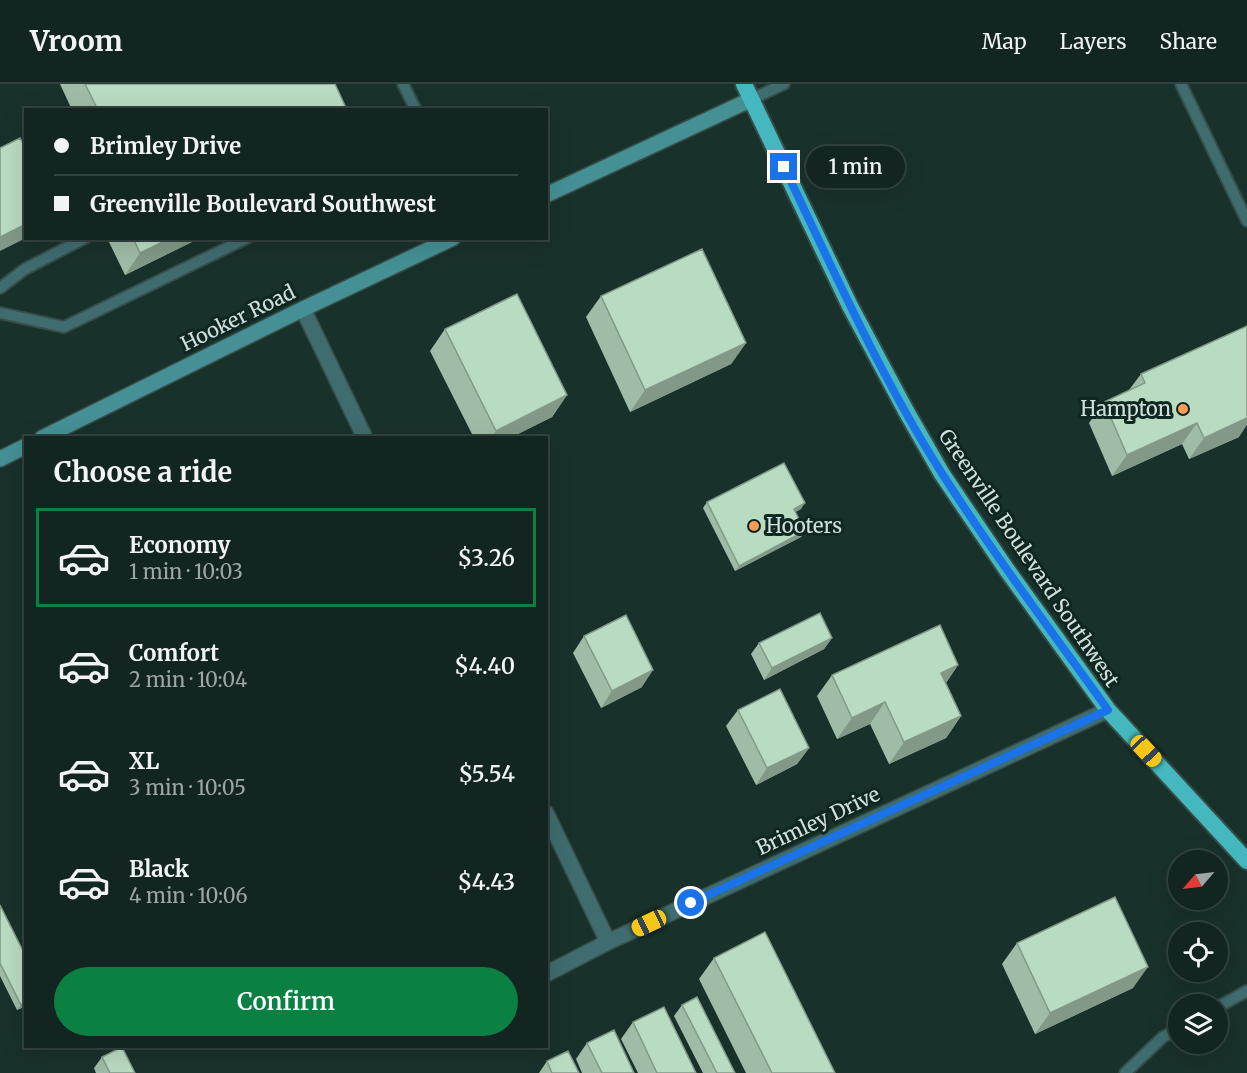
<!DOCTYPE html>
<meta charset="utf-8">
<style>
body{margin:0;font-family:Merriweather,serif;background:#20312d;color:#f1f3f6;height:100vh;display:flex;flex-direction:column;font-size:22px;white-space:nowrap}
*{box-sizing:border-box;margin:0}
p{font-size:20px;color:#9da5a5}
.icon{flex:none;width:33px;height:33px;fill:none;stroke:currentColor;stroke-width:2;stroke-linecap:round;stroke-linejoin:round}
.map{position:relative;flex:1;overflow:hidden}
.side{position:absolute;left:24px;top:352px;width:524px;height:612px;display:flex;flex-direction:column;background:#132520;border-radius:0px;box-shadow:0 6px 24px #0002,0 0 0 2px #32423e}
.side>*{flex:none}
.top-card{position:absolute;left:24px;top:24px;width:524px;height:132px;border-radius:0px;box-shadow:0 6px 24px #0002,0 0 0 2px #32423e;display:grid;align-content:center;height:132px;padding:0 30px;background:#132520}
.needle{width:39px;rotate:242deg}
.fabs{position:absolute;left:1168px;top:766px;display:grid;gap:12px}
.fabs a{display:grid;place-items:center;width:60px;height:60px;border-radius:50%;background:#132520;box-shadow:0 6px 24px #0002,0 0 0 2px #32423e;font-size:30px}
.end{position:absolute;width:27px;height:27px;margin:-14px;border:8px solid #1a73e8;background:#fff;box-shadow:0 0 0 3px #fff}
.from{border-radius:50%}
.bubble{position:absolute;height:42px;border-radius:21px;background:#132520;box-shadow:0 6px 24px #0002,0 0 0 2px #32423e;font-size:20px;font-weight:600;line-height:42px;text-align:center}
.car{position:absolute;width:18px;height:36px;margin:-18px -9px;border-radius:8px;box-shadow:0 0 4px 2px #0007;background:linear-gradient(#f5c518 24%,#345 0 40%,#f5c518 0 76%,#345 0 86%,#f5c518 0)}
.top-card b{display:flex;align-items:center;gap:21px;height:57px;font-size:22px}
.top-card b+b{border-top:2px solid #32423e}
.top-card i{width:15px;height:15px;background:#f1f3f6}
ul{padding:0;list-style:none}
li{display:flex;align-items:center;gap:18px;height:99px;margin:0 12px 9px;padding:0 18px;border:3px solid transparent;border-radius:0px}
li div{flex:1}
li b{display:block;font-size:22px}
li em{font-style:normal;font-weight:600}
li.active{border-color:#0b8043}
li>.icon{width:54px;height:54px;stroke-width:1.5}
h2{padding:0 30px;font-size:27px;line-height:72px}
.button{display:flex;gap:12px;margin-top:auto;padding:12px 30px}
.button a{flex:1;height:69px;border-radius:36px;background:#0b8043;color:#fff;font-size:24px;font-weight:600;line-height:69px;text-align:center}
header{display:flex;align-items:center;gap:36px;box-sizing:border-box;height:84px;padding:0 30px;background:#132520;border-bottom:2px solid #32423e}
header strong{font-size:28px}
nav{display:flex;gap:33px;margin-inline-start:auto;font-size:21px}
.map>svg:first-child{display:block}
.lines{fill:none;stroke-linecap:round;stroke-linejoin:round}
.service-casing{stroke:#374d47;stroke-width:14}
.minor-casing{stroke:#374d47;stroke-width:18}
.secondary-casing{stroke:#374d47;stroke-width:18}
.trunk-casing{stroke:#374d47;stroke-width:20}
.service{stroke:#3f6c6f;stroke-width:10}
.minor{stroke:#3f6c6f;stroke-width:15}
.secondary{stroke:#449094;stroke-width:15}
.trunk{stroke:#44b8be;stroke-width:16}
.wall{fill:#9fbca6}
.shaded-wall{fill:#829987}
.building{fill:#b9dbc1;stroke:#829987;stroke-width:1.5}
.route{stroke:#1a73e8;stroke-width:8}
.poi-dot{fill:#fd9c55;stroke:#0f2721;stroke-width:2}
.labels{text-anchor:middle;stroke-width:6;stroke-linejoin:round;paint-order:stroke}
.street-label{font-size:20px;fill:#d2e0dc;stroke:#0f2721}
.poi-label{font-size:20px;fill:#d2e0dc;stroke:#0f2721;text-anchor:end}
</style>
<header>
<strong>Vroom</strong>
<nav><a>Map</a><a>Layers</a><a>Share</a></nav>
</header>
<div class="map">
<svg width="1247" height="989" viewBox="0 0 1247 989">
<rect width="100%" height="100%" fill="#19312b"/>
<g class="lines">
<g class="service-casing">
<path id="service" d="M403 0 416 26
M1181 0 1247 137
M752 15 784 0
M0 204 25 185 85 154
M0 229 64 243 247 154
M1218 923 1247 907
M1125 989 1163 953 1179 945"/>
</g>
<g class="minor-casing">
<path id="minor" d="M303 225 365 354
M546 729 608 858
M546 890 608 858 1108 626"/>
</g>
<g class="secondary-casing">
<path id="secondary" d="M546 111 752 15
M42 354 303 225 453 154
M0 375 26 362"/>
</g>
<g class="trunk-casing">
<path id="trunk" d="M744 0 850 222 906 327 942 390 1007 486 1108 626 1247 777"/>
</g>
<use href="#service" class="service"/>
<use href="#minor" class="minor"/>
<use href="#secondary" class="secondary"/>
<use href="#trunk" class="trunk"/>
</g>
<path class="wall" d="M60 0H335L347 26H72Z
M109 154H200L125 191 108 156Z
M601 212 746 259 731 280 630 328 586 233Z
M445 245 567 311 552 333 510 354H474L430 267Z
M1141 290 1239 353 1189 375 1182 360 1112 392 1089 339 1104 318 1129 306Z
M707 418 801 425 795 428 805 447 801 453 735 487 703 424Z
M584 552 642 603 601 624 573 569Z
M832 554 824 565 764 596 751 570 759 559Z
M958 581 946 599 961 632 946 654 889 680 870 640 837 655 817 612 832 591Z
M738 626 809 664 797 680 756 701 726 642Z
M0 821 26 922 17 926 0 892Z
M1017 859 1133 904 1035 950 1002 880Z
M714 874 835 989H746L699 895Z
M682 921 735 989H703L674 932Z
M633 938 696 989H638L621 955Z
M587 959 634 989H582L576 975Z
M102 973 135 989H96L94 984Z
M547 977 579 989H539Z"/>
<path class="shaded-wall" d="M26 140V154L0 167V153Z
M171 154H200L125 191 140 169Z
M746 259 731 280 630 328 645 306Z
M567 311 552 333 510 354H491L496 347Z
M1247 334V341L1239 353 1189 375 1204 354Z
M1197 339 1182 360 1112 392 1127 371Z
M805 419 801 425 790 431 794 425Z
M805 447 801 453 735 487 739 482Z
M832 554 824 565 764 596 772 584Z
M958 581 943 603 941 589Z
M653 586 642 603 601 624 612 607Z
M885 618 870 640 837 655 852 634Z
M961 632 946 654 889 680 904 658Z
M809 664 797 680 756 701 767 684Z
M1148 883 1133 904 1035 950 1050 929Z
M26 918V922L17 926 21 921Z"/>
<path class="building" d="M85 0H335L347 26H98Z
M20 54 26 65V140L0 153V64Z
M133 154H171L140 169Z
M702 165 746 259 645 306 601 212Z
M517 210 567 311 496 347 445 245Z
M1247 242V334L1204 354 1197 339 1127 371 1104 318 1145 299 1141 290Z
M289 351 290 354H282Z
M784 379 805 419 794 425 805 447 739 482 707 418Z
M820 529 832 554 772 584 759 559Z
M626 531 653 586 612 607 584 552Z
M940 541 958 581 941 589 961 632 904 658 885 618 852 634 832 591Z
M780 605 809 664 767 684 738 626Z
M1115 813 1148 883 1050 929 1017 859Z
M0 821 26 873V918L21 921 0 879Z
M765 848 835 989H772L714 874Z
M697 913 735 989H717L682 921Z
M664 923 696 989H657L633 938Z
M614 946 634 989H602L587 959Z
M122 963 135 989H110L102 973Z
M568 967 579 989H552L547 977Z"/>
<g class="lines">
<path class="route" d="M691 819 1108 626C1052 548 995 472 943 391 881 294 834 187 784 83"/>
</g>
<g class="poi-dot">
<circle cx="1183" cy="325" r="6"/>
<circle cx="754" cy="442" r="6"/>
</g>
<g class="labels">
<g class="street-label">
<text transform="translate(238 234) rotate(-26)" y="7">Hooker Road</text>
<text transform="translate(1029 474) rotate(56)" y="7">Greenville Boulevard Southwest</text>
<text transform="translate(818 737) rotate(-25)" y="7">Brimley Drive</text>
</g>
<g class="poi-label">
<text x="1171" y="332">Hampton</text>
<text x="766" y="449" text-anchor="start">Hooters</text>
</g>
</g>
</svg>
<div class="fabs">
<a><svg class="needle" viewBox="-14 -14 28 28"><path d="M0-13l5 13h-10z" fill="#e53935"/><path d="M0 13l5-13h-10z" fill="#9da5a5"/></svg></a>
<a><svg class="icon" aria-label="locate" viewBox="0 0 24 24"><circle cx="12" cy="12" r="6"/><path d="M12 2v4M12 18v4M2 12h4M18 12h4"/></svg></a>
<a><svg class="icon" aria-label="layers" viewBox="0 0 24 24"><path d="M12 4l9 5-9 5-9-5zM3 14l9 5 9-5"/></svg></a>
</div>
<i class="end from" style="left:691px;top:819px"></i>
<i class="end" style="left:784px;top:83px"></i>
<div class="bubble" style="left:806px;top:62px;width:99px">1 min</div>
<i class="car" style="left:1146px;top:667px;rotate:137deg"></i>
<i class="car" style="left:649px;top:839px;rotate:245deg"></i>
<div class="top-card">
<b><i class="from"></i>Brimley Drive</b>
<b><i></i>Greenville Boulevard Southwest</b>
</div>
<section class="side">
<h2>Choose a ride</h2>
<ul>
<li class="active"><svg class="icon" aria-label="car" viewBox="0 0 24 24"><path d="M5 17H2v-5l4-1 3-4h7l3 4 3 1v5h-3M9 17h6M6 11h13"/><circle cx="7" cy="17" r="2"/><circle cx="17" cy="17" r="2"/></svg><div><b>Economy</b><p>1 min · 10:03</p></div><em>$3.26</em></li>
<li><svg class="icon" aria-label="car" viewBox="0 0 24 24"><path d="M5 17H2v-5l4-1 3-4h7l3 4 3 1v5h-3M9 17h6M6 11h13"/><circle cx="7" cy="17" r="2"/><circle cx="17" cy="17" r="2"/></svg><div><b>Comfort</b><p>2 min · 10:04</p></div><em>$4.40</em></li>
<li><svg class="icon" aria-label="car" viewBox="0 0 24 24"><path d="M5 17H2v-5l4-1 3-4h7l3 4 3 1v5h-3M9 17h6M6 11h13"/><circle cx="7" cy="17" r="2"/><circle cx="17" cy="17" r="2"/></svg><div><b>XL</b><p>3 min · 10:05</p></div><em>$5.54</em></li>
<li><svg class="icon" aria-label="car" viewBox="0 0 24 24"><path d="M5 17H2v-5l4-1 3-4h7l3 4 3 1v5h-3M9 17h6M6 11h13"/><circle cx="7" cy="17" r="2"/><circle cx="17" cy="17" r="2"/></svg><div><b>Black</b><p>4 min · 10:06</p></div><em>$4.43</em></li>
</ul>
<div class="button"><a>Confirm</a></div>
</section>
</div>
